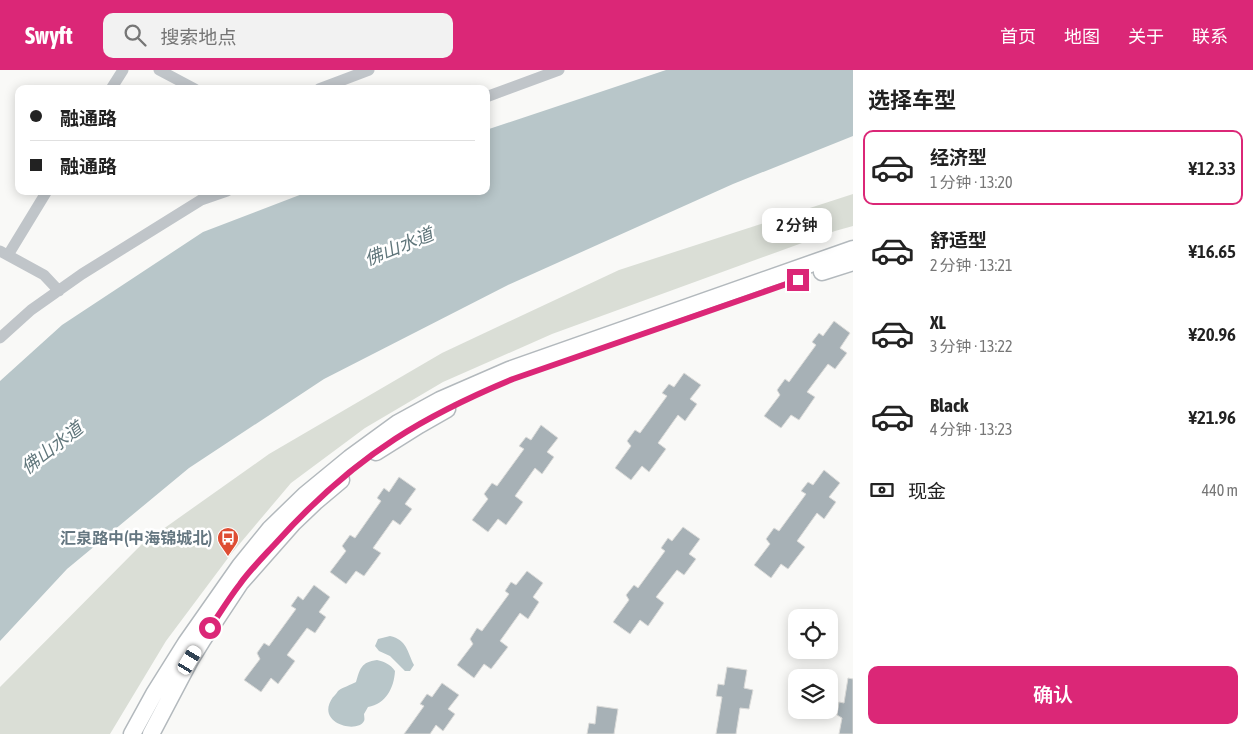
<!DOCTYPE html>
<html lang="zh">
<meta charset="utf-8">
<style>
body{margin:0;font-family:"Asap Condensed","Noto Sans SC",sans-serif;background:#f2f2f2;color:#222;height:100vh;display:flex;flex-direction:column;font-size:19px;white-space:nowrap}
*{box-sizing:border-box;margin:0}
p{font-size:16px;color:#767676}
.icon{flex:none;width:28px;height:28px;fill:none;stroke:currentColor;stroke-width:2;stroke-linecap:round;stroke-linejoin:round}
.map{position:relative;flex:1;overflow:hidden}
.details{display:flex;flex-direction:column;background:#fff;width:400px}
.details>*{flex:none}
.guide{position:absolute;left:15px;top:15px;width:475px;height:110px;border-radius:10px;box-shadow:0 2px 12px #0003;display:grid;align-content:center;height:110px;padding:0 15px;background:#fff}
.tools{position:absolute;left:788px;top:539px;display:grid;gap:10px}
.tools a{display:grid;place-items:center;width:50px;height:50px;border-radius:10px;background:#fff;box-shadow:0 2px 12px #0003;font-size:25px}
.end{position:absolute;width:22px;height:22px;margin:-11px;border:6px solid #db2777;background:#fff;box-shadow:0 0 0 2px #fff}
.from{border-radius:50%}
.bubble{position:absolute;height:35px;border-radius:10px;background:#fff;box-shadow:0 2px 12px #0003;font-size:16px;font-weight:600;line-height:35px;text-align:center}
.car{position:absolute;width:15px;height:30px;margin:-15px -8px;border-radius:6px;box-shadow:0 0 4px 1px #0007;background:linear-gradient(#fff 24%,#345 0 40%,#fff 0 76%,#345 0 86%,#fff 0)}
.guide b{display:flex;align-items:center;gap:18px;height:48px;font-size:19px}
.guide b+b{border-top:1px solid #e0e0e0}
.guide i{width:12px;height:12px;background:#222}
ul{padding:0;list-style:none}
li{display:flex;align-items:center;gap:15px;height:75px;margin:0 10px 8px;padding:0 5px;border:2px solid transparent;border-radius:10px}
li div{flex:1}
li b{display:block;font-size:19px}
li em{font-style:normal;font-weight:600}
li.current{border-color:#db2777}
li>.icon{width:45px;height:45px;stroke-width:1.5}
h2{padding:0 15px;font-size:22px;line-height:60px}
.pay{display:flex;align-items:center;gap:12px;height:55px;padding:0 15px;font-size:19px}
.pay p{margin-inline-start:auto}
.primary-button{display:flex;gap:10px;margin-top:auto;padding:10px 15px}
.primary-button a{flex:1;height:58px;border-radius:10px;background:#db2777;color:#fff;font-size:20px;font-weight:600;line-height:58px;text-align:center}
header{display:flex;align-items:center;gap:30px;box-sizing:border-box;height:70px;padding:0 25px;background:#db2777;color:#fff}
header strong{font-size:24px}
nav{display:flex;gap:28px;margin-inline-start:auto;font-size:18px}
.search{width:350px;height:45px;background:#f2f2f2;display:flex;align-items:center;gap:12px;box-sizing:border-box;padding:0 18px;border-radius:10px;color:#767676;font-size:19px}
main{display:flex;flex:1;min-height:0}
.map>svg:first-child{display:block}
.green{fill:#daded6}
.water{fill:#b8c6c9}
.building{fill:#a7b1b6;stroke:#dbdbd9}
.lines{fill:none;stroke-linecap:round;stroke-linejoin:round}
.secondary-casing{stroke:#b3b9bd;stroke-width:19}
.street{stroke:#c0c5c9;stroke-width:11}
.secondary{stroke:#fff;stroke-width:16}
.route{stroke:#db2777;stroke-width:6}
.labels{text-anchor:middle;stroke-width:5;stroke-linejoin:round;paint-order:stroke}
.poi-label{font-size:16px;font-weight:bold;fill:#657781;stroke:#fff;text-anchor:end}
.water-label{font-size:18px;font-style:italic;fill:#60767b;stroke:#fff}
</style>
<header>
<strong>Swyft</strong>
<div class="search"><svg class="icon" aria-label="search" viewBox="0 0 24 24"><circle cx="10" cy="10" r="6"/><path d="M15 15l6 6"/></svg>搜索地点</div>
<nav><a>首页</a><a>地图</a><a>关于</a><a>联系</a></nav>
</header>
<main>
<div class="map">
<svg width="853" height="664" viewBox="0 0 853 664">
<rect width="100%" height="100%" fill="#f9f9f7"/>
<path class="green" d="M853 124V156L835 161 552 264 443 312 365 358 291 413 231 484 166 571 110 664H0V617L142 474 269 384 442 283 619 200Z"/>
<path class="water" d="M666 0H853V66L733 114 508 215 324 309 189 398 67 499 0 571V311L62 255 203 162 310 121H486V60Z
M390 566C407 570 407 581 414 595L410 601H405L390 586 379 581 375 576 378 569Z
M377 590C385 592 390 594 395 601 394 618 386 634 368 637L364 644C364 645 365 650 364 651 358 664 314 654 333 627 334 627 338 621 338 621 343 617 351 615 356 612 360 599 361 592 377 590Z"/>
<path class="building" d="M834 251 850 263 840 278 847 283 835 299 828 294 807 322 815 327 799 350 791 345 781 358 764 346 780 325 777 320 785 309 789 312 816 275 812 272 819 263 823 266Z
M684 303 701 315 690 329 697 334 685 351 678 345 658 373 666 379 649 402 642 396 631 410 615 398 631 376 627 371 635 360 640 363 667 326 662 323 669 314 674 317Z
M541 355 558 368 547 382 554 387 542 404 535 398 515 426 523 432 506 455 498 449 488 462 472 450 488 429 484 424 492 413 497 416 524 379 519 376 526 367 531 370Z
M824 400 840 413 829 427 836 432 824 449 817 443 797 471 805 477 788 499 781 494 771 508 754 495 770 474 766 469 774 458 779 461 806 424 801 421 808 412 813 415Z
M399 407 416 419 405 434 412 439 400 455 393 450 373 478 381 483 364 506 356 501 346 514 330 502 346 481 342 476 350 465 355 468 381 431 377 428 384 418 389 422Z
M683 457 700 469 689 484 696 489 684 505 677 500 656 527 664 533 648 556 640 550 630 564 613 552 629 530 626 525 634 515 638 518 665 481 661 478 668 468 672 471Z
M527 501 543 513 533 527 539 532 528 549 520 543 500 571 508 577 491 599 484 594 474 608 457 595 473 574 470 569 477 558 482 561 509 524 505 521 511 512 516 515Z
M314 515 330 527 319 542 326 547 315 563 307 558 287 585 295 591 278 614 271 608 261 622 244 610 260 589 257 583 264 573 269 576 296 539 291 536 298 526 303 530Z
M727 597 747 600 744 618 753 620 749 639 740 638 736 664H716L722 627 716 626 718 614 724 615Z
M848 608 853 609V664H839L842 648 837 645 839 632 844 633Z
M442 613 459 625 448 639 455 644 443 661 436 655 430 664H404L424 636 420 634 427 624 432 627Z
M597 636 618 639 614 664H587L589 653 595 654Z"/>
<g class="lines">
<g class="secondary-casing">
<path id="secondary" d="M822 202 853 192
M376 382 419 355 447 339
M132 664 154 624 186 573 240 496 270 459 305 425 350 388 398 353 440 330 509 300 853 179
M151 664 190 590 203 569 240 513 293 453 316 431 341 410"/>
</g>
<path class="street" d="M159 0 195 19
M111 19 123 0
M319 19 369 0
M486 27 559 0
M0 181 44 205 59 221
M8 185 47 121
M0 268 31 240 82 204 201 130 227 121"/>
<use href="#secondary" class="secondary"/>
</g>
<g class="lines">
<path class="route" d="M210 558C220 543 229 528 240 514 250 500 263 487 275 474 310 435 350 398 395 369 432 345 472 326 513 309L798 210"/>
</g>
<defs>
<g id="bus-pin" transform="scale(1.125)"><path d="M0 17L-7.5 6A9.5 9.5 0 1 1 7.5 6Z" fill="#de4d33" stroke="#fff"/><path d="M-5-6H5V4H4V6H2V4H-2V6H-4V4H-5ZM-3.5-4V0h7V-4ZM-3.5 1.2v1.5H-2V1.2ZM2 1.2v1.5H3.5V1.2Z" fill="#fff"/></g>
</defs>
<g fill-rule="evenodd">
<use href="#bus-pin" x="228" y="468"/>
</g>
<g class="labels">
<g class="poi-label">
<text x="212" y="474">汇泉路中(中海锦城北)</text>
</g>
<g class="water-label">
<text transform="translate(399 177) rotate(-22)" y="6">佛山水道</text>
<text transform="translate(52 378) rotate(-38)" y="6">佛山水道</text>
</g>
</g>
</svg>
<div class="tools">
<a><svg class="icon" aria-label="locate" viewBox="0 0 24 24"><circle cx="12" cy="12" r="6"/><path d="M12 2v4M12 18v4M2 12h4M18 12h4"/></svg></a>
<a><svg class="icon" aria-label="layers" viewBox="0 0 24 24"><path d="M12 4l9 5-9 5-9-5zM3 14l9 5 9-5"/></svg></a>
</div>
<i class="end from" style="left:210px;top:558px"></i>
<i class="end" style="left:798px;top:210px"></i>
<div class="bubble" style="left:762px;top:138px;width:70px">2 分钟</div>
<i class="car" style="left:190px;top:590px;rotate:31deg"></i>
<div class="guide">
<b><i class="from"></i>融通路</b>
<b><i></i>融通路</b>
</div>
</div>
<section class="details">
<h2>选择车型</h2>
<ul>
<li class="current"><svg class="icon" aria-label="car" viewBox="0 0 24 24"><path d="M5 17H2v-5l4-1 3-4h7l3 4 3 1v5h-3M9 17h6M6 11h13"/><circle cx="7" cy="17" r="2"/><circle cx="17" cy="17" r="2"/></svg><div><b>经济型</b><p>1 分钟 · 13:20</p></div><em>¥12.33</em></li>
<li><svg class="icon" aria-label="car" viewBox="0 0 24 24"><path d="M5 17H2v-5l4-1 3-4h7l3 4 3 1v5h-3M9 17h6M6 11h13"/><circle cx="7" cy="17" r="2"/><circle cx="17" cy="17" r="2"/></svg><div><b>舒适型</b><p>2 分钟 · 13:21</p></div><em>¥16.65</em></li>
<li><svg class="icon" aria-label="car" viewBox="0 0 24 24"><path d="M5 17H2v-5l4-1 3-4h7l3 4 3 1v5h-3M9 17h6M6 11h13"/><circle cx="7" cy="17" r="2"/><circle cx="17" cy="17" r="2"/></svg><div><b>XL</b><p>3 分钟 · 13:22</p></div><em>¥20.96</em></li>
<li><svg class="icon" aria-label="car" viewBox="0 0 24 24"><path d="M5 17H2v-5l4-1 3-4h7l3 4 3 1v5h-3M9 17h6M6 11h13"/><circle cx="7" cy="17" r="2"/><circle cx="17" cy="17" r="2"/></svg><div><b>Black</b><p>4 分钟 · 13:23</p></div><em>¥21.96</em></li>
</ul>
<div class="pay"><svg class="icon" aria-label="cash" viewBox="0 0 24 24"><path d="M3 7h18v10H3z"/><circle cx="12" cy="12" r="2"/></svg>现金<p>440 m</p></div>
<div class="primary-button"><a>确认</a></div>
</section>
</main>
